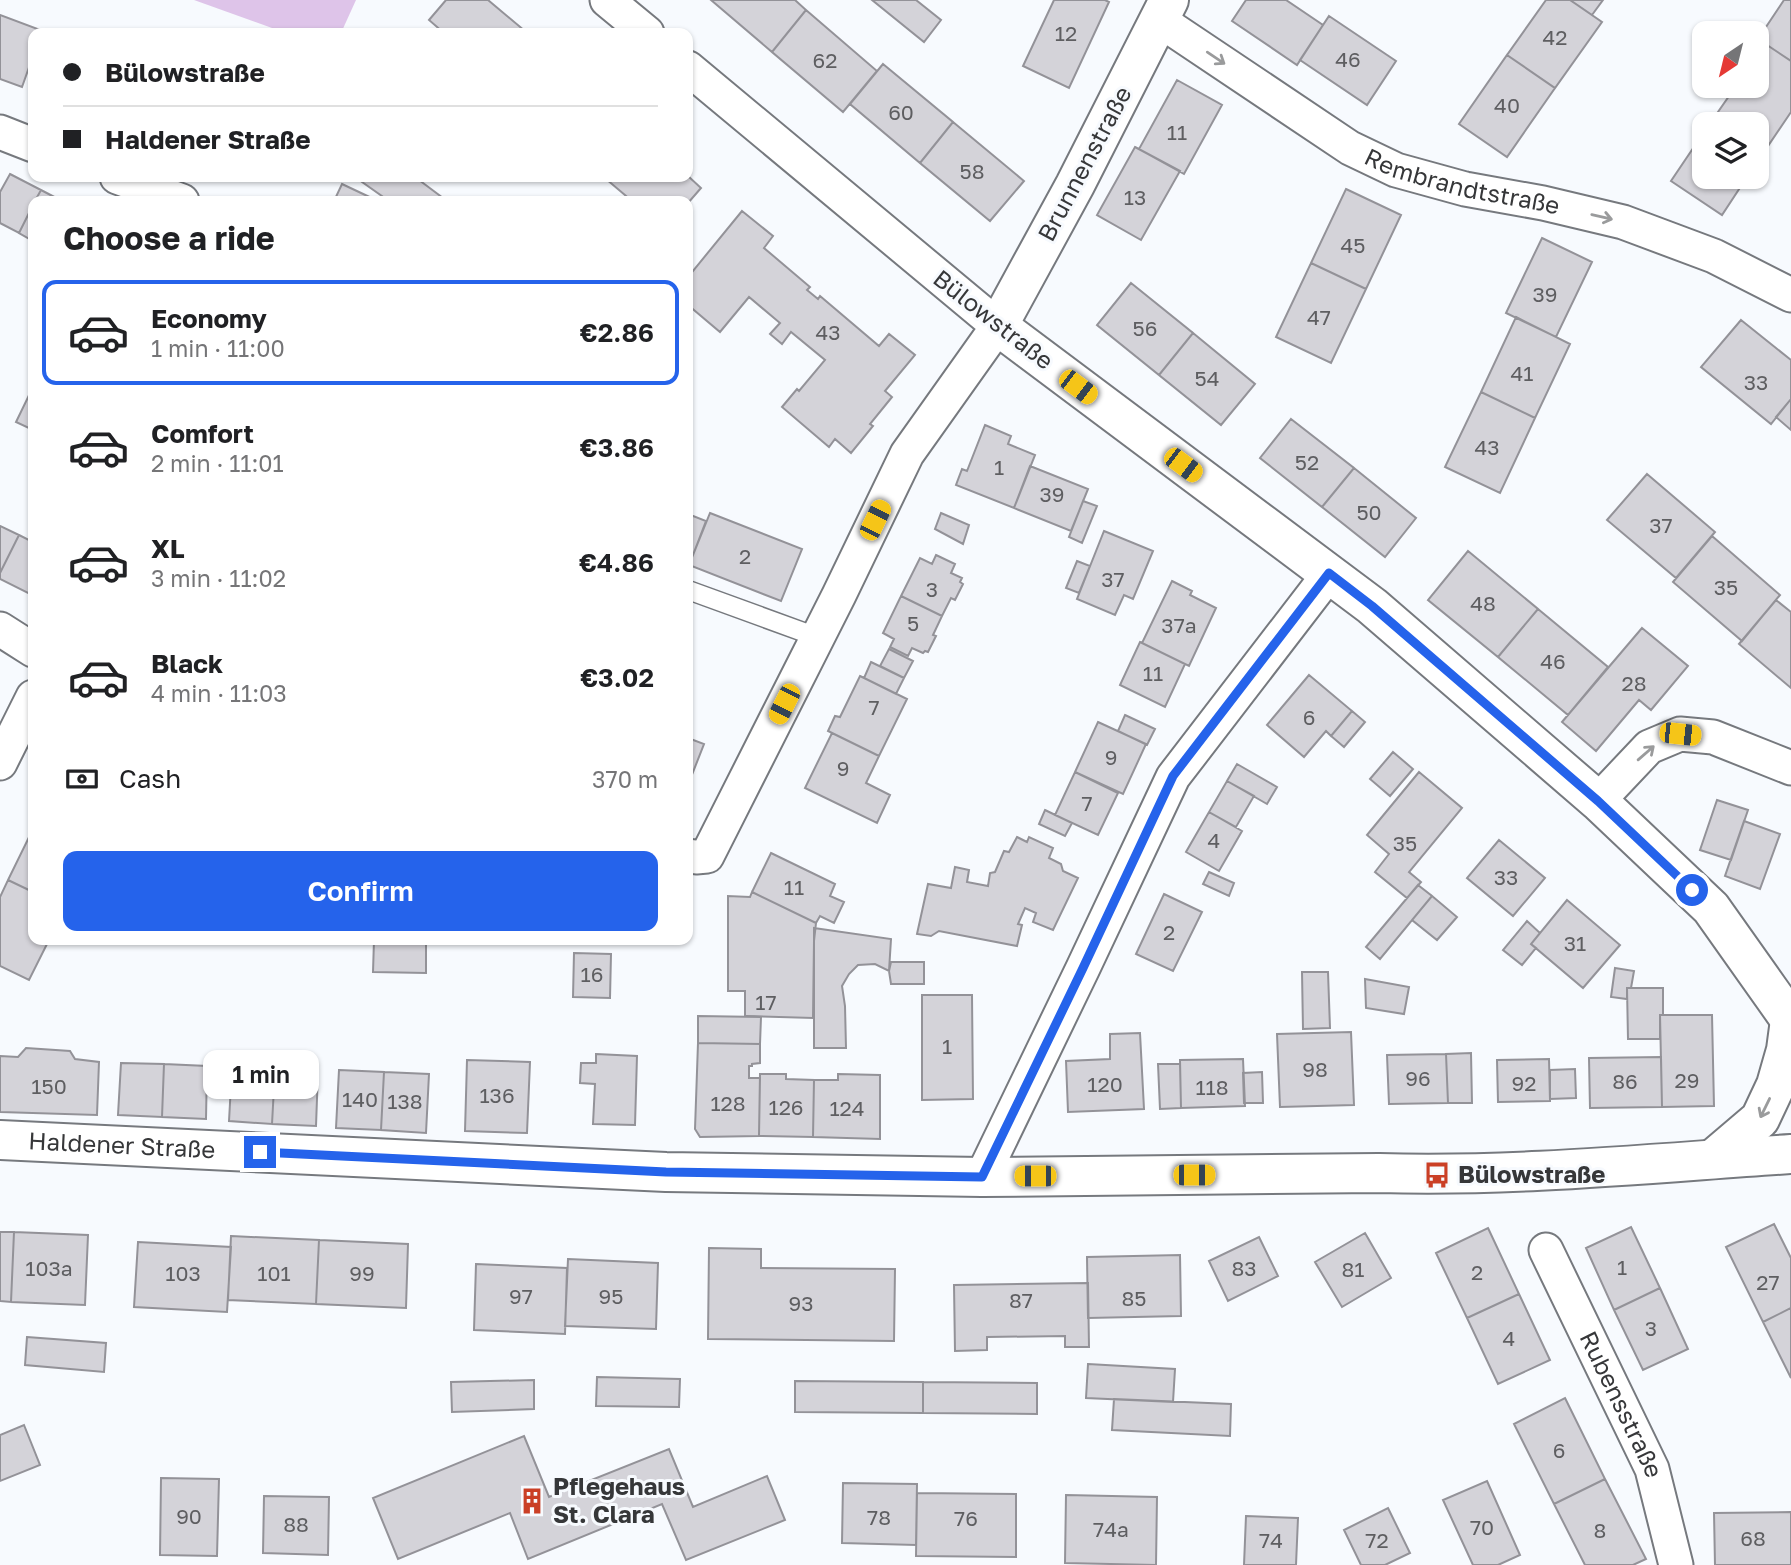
<!DOCTYPE html>
<meta charset="utf-8">
<style>
body{margin:0;font-family:"Golos Text",sans-serif;background:#f2f2f2;color:#202124;height:100vh;display:flex;flex-direction:column;font-size:26px;white-space:nowrap}
*{box-sizing:border-box;margin:0}
p{font-size:23px;color:#757577}
.icon{flex:none;width:38px;height:38px;fill:none;stroke:currentColor;stroke-width:2;stroke-linecap:round;stroke-linejoin:round}
.map{position:relative;flex:1;overflow:hidden}
.sheet{position:absolute;left:28px;top:196px;width:665px;height:749px;display:flex;flex-direction:column;background:#fff;border-radius:14px;box-shadow:0 2px 5px #0004}
.sheet>*{flex:none}
.guide{position:absolute;left:28px;top:28px;width:665px;height:154px;border-radius:14px;box-shadow:0 2px 5px #0004;display:grid;align-content:center;height:154px;padding:0 35px;background:#fff}
.needle{width:46px;rotate:215deg}
.controls{position:absolute;left:1692px;top:21px;display:grid;gap:14px}
.controls a{display:grid;place-items:center;width:77px;height:77px;border-radius:14px;background:#fff;box-shadow:0 2px 5px #0004;font-size:35px}
.end{position:absolute;width:32px;height:32px;margin:-16px;border:9px solid #2563eb;background:#fff;box-shadow:0 0 0 4px #fff}
.from{border-radius:50%}
.bubble{position:absolute;height:49px;border-radius:14px;background:#fff;box-shadow:0 2px 5px #0004;font-size:23px;font-weight:600;line-height:49px;text-align:center}
.car{position:absolute;width:21px;height:42px;margin:-21px -10px;border-radius:9px;box-shadow:0 0 5px 2px #0007;background:linear-gradient(#f5c518 24%,#345 0 40%,#f5c518 0 76%,#345 0 86%,#f5c518 0)}
.guide b{display:flex;align-items:center;gap:24px;height:66px;font-size:26px}
.guide b+b{border-top:2px solid #e0e0e0}
.guide i{width:18px;height:18px;background:#202124}
ul{padding:0;list-style:none}
li{display:flex;align-items:center;gap:21px;height:105px;margin:0 14px 10px;padding:0 21px;border:4px solid transparent;border-radius:14px}
li div{flex:1}
li b{display:block;font-size:26px}
li em{font-style:normal;font-weight:600}
li.selected{border-color:#2563eb}
li>.icon{width:63px;height:63px;stroke-width:1.5}
h2{padding:0 35px;font-size:32px;line-height:84px}
.pay{display:flex;align-items:center;gap:18px;height:77px;padding:0 35px;font-size:26px}
.pay p{margin-inline-start:auto}
.button{display:flex;gap:14px;margin-top:auto;padding:14px 35px}
.button a{flex:1;height:80px;border-radius:14px;background:#2563eb;color:#fff;font-size:28px;font-weight:600;line-height:80px;text-align:center}
.map>svg:first-child{display:block}
.green{fill:#dec4e9}
.building{fill:#d4d3d9;stroke:#939298;stroke-width:2}
.lines{fill:none;stroke-linecap:round;stroke-linejoin:round}
.service-casing{stroke:#76797e;stroke-width:21}
.minor-casing{stroke:#76797e;stroke-width:37}
.tertiary-casing{stroke:#76797e;stroke-width:42}
.secondary-casing{stroke:#76797e;stroke-width:42}
.service{stroke:#fff;stroke-width:18}
.minor{stroke:#fff;stroke-width:33}
.tertiary{stroke:#fff;stroke-width:38}
.secondary{stroke:#fff;stroke-width:38}
.oneway{stroke:#9a9b9c}
.route{stroke:#2563eb;stroke-width:9}
.labels{text-anchor:middle;stroke-width:6;stroke-linejoin:round;paint-order:stroke}
.number-label{font-size:21px;fill:#5e5e61}
.street-label{font-size:24px;fill:#363739;stroke:#f7fafe}
.poi-label{font-size:24px;font-weight:bold;fill:#363739;stroke:#f7fafe;text-anchor:start}
</style>
<div class="map">
<svg width="1791" height="1565" viewBox="0 0 1791 1565">
<rect width="100%" height="100%" fill="#f7fafe"/>
<path class="green" d="M194 0H356L341 33H286Z"/>
<path class="building" d="M446 0H488L525 31 523 33H444L429 20Z
M711 0H795L806 10 772 52Z
M872 0H916L941 20 924 42Z
M1054 0H1105L1109 2 1069 88 1023 66Z
M1246 0H1286L1323 25 1297 65 1232 21Z
M1546 0H1570L1602 22 1555 88 1507 55Z
M1570 0H1603L1592 15Z
M1784 0H1791V61L1758 39Z
M806 10 877 71 843 112 772 52Z
M0 15 43 31 42 33H33V56L22 87 0 79Z
M1329 16 1396 61 1367 105 1300 60Z
M1764 43 1791 61V112L1768 146 1757 138V124H1737L1718 112 1736 86H1757V54Z
M1507 55 1555 88 1507 157 1459 124Z
M883 64 953 122 920 163 850 104Z
M1177 80 1222 105 1184 174 1139 149Z
M1718 112 1737 124H1710Z
M953 122 1024 181 990 221 920 163Z
M1704 132V177H1747L1722 215 1671 181Z
M1757 138 1768 146 1757 162Z
M1135 147 1180 171 1141 240 1097 215Z
M10 174 41 190 35 201H33V205L19 233 0 223V192Z
M688 176 701 188 688 203V201H632L606 179 608 177Z
M355 177H415L447 201H389Z
M342 184 378 201H334Z
M1346 189 1401 215 1366 289 1311 263Z
M41 190 62 201H35Z
M33 205V241L19 233Z
M742 211 773 236 764 248 810 287 807 290 818 299 820 296 879 346 889 334 915 355 885 391 892 397 870 424 873 426 851 453 835 439 829 447 782 407 797 389 799 391 825 360 791 332 782 344 770 334 780 323 749 297 720 332 688 305V277Z
M1542 238 1592 262 1556 337 1506 313Z
M1311 263 1366 289 1331 363 1276 337Z
M1131 283 1193 333 1159 375 1097 325Z
M1516 317 1570 344 1535 418 1481 392Z
M1741 320 1791 360V399L1771 424 1701 367Z
M1193 333 1255 384 1221 425 1159 375Z
M33 387V430L16 422Z
M1481 392 1535 418 1500 493 1445 467Z
M1791 399V430L1776 417Z
M1291 419 1354 468 1322 507 1260 458Z
M985 425 1011 436 1008 444 1035 455 1014 508 956 485 962 469 967 471Z
M1030 466 1088 489 1071 531 1014 508Z
M1354 468 1416 518 1385 557 1322 507Z
M1647 474 1715 532 1676 578 1607 520Z
M1083 501 1097 506 1082 543 1069 537Z
M710 513 802 549 781 601 689 565Z
M941 513 969 525 963 544 935 529Z
M688 514 706 521 688 568Z
M0 526 19 535 0 573Z
M1104 531 1153 551 1133 599 1124 595 1115 615 1077 599Z
M19 535 33 542V588L30 594 0 579V573Z
M1712 536 1780 595 1742 641 1673 582Z
M1468 551 1538 609 1498 657 1428 600Z
M936 555 955 564 951 573 962 578 960 582 963 584 955 600 951 598 942 616 901 596 920 558 932 564Z
M1077 561 1090 566 1079 593 1066 588Z
M1172 581 1192 591 1190 595 1216 608 1189 666 1142 643Z
M901 596 942 616 933 635 936 636 928 652 925 651 923 653 912 648 908 656 890 647 894 639 883 633Z
M1776 600 1791 612V688L1739 644Z
M1538 609 1608 667 1568 715 1498 657Z
M1642 628 1688 666 1651 710 1639 700 1596 751 1562 722Z
M1140 642 1185 664 1165 707 1120 685Z
M889 649 913 661 904 678 880 666Z
M871 662 904 678 896 694 864 678Z
M1309 675 1352 711 1331 736 1326 731 1304 757 1267 725Z
M860 676 907 699 879 756 828 731 835 716 840 717Z
M1352 711 1365 722 1344 747 1331 736Z
M1125 715 1155 729 1147 745 1118 731Z
M1098 722 1146 744 1123 794 1075 772Z
M832 733 879 756 866 783 890 795 877 823 805 788Z
M688 738 704 744 688 785Z
M1393 752 1413 769 1390 796 1370 779Z
M1237 764 1277 787 1267 804 1227 781Z
M1075 772 1118 793 1098 835 1055 815Z
M1419 772 1462 808 1409 872 1421 882 1407 898 1375 872 1389 854 1367 835Z
M1227 781 1254 796 1236 827 1209 812Z
M1717 800 1748 810 1731 860 1700 850Z
M1045 810 1072 823 1065 836 1039 824Z
M1209 812 1242 831 1219 871 1186 852Z
M1744 821 1780 834 1760 889 1725 876Z
M33 829V892L8 880Z
M1017 837 1027 842 1029 837 1053 848 1049 858 1061 864 1063 871 1078 878 1053 930 1033 922 1036 913 1025 908 1018 924 1022 925 1017 946 939 931 931 936 917 934 928 884 951 888 955 867 969 870 967 882 988 886 990 873 995 872 1004 851 1009 852Z
M1499 840 1545 878 1513 916 1467 878Z
M771 853 835 884 830 896 844 902 834 923 820 916 816 923 752 892Z
M1209 872 1234 883 1229 896 1203 884Z
M8 880 33 892V940H49L29 980 0 966V897Z
M1418 885 1432 896 1380 959 1366 947Z
M752 892 816 923 814 941 813 1018 745 1016V991H728V896L750 897Z
M1164 894 1202 912 1173 971 1136 954Z
M1432 896 1457 917 1437 940 1412 920Z
M1567 900 1620 945 1583 988 1531 944Z
M1527 921 1540 933 1531 944 1536 948 1522 965 1503 950Z
M814 928 891 939 889 971 875 964 858 965 849 974 842 986 845 1006 846 1048H814Z
M374 940H426V973L373 972Z
M574 953 611 954 610 998 573 997Z
M891 962H924V984H891L889 971Z
M1615 968 1634 971 1631 988H1627V999L1611 997Z
M1302 972H1328L1330 1028 1303 1029Z
M1365 979 1409 987 1404 1014 1366 1008Z
M1627 988H1663V1015H1660V1039H1628Z
M922 995H972L973 1099 922 1100Z
M1660 1015H1712L1714 1106 1662 1107Z
M698 1016 761 1017 760 1044 698 1043Z
M1351 1032 1354 1105 1280 1107 1277 1034Z
M1140 1033 1144 1109 1068 1112 1066 1061 1110 1059V1034Z
M698 1043 760 1044V1063L752 1064V1066H749V1078H760L759 1136 700 1137 695 1129Z
M26 1048 70 1051 75 1059 99 1062 97 1115 0 1112V1056L18 1057Z
M1471 1053 1472 1103H1448L1446 1054Z
M596 1054 637 1056 635 1125 593 1124 595 1084 580 1083 581 1063H596Z
M1446 1054 1448 1103 1389 1104 1387 1055Z
M1661 1057 1662 1107 1590 1108 1589 1058Z
M1243 1059 1245 1106 1181 1108 1180 1060Z
M1549 1059 1550 1101 1498 1102 1497 1060Z
M467 1060 530 1062 527 1133 465 1131Z
M121 1063 164 1064 162 1117 118 1115Z
M164 1064 207 1066 206 1119 162 1117Z
M1158 1064H1180L1181 1108 1160 1109Z
M232 1067 275 1069 272 1124 229 1121Z
M275 1069 318 1071 316 1126 272 1124Z
M1575 1069 1576 1098 1550 1099V1070Z
M339 1070 384 1072 381 1130 336 1128Z
M384 1072 429 1074 426 1133 381 1130Z
M1262 1072 1263 1103H1244L1243 1073Z
M760 1074H786V1079L814 1080 813 1137 759 1136Z
M838 1074 880 1075V1139L813 1137 814 1080H838Z
M1774 1224 1791 1258V1308L1763 1322 1726 1247Z
M1631 1227 1660 1288 1614 1310 1586 1248Z
M1488 1228 1519 1294 1467 1318 1436 1253Z
M0 1232H14L11 1302 0 1301Z
M14 1232 88 1235 85 1305 11 1302Z
M1365 1233 1391 1278 1342 1307 1315 1262Z
M231 1236 319 1240 316 1304 228 1300Z
M1259 1237 1278 1276 1228 1301 1209 1261Z
M319 1240 408 1244 406 1308 316 1304Z
M138 1242 231 1247 227 1312 134 1307Z
M709 1248 761 1249V1268L895 1269 894 1341 708 1339Z
M1180 1255 1181 1316 1088 1318 1087 1257Z
M568 1259 658 1263 656 1329 565 1326Z
M476 1264 567 1268 565 1334 474 1330Z
M1088 1283 1089 1347H1065V1336L987 1337V1350L955 1351 954 1285Z
M1660 1288 1688 1349 1643 1370 1614 1310Z
M1519 1294 1550 1360 1498 1384 1467 1318Z
M1791 1308V1378L1763 1322Z
M27 1337 106 1343 104 1372 25 1365Z
M1088 1364 1175 1369 1173 1402 1086 1398Z
M597 1377 680 1379 679 1407 596 1406Z
M534 1380V1409L452 1412 451 1382Z
M795 1381 923 1382V1413L795 1412Z
M923 1382 1037 1383V1414L923 1413Z
M1565 1398 1605 1479 1554 1504 1514 1424Z
M1114 1399 1231 1404 1230 1436 1112 1430Z
M24 1425 40 1465 0 1481V1435Z
M524 1436 549 1497 669 1449 693 1507 767 1476 785 1520 686 1560 662 1504 528 1559 510 1513 398 1559 373 1498Z
M161 1478 219 1479 217 1556 160 1555Z
M1605 1479 1646 1559 1633 1565H1585L1554 1504Z
M1487 1481 1520 1555 1498 1565H1473L1443 1500Z
M843 1483 917 1484 916 1545 842 1543Z
M917 1493 1016 1494V1557L916 1556Z
M1066 1495 1157 1497 1156 1565 1065 1563Z
M264 1496 329 1497 328 1555 263 1553Z
M1388 1508 1410 1553 1385 1565H1361L1344 1530Z
M1791 1512V1565H1715L1714 1513Z
M1246 1516 1298 1518 1296 1565H1244Z"/>
<g class="lines">
<g class="service-casing">
<path id="service" d="M688 590 817 637"/>
</g>
<g class="minor-casing">
<g id="minor">
<path d="M607 0 647 33"/>
<path id="s1" d="M1159 20 1350 148 1396 170 1465 189 1543 203 1623 222 1714 256 1791 295"/>
<path d="M688 68 998 326 907 454 839 595 707 856 696 857 688 856"/>
<path d="M0 132 33 145"/>
<path d="M117 177 182 201"/>
<path d="M0 629 33 650"/>
<path d="M0 763 33 697"/>
<path d="M1598 801 1649 747 1680 734 1713 737 1791 768"/>
<path d="M982 1177 1083 968 1173 777 1329 574"/>
<path id="s2" d="M1546 1250 1652 1469 1676 1565"/>
</g>
</g>
<g class="tertiary-casing">
<path id="tertiary" d="M1169 0 1075 185 998 326 1372 606 1598 801 1711 908 1791 1021"/>
</g>
<g class="secondary-casing">
<g id="secondary">
<path id="s3" d="M0 1140 666 1172 982 1177 1379 1173C1517 1177 1654 1163 1791 1154"/>
<path d="M1713 1159 1760 1119 1776 1085 1786 1050 1790 1020"/>
</g>
</g>
<use href="#service" class="service"/>
<use href="#minor" class="minor"/>
<use href="#tertiary" class="tertiary"/>
<use href="#secondary" class="secondary"/>
</g>
<defs><path id="oneway-shaft" d="M-6 0H5M1.5-3L5.5 0L1.5 3" fill="none" stroke-width="1.6" stroke-linecap="round" stroke-linejoin="round" transform="scale(1.75)"/></defs>
<g class="oneway">
<use href="#oneway-shaft" transform="translate(1216 58) rotate(34)"/>
<use href="#oneway-shaft" transform="translate(1602 217) rotate(13)"/>
<use href="#oneway-shaft" transform="translate(1646 753) rotate(-41)"/>
<use href="#oneway-shaft" transform="translate(1765 1108) rotate(116)"/>
</g>
<g class="lines">
<path class="route" d="M260 1152 666 1172 982 1177 1083 968 1173 776 1329 573 1372 606 1598 801 1692 890"/>
</g>
<defs>
<g id="bus-bare" transform="scale(2.1)"><path d="M-5-6H5V4H4V6H2V4H-2V6H-4V4H-5ZM-3.5-4V0h7V-4ZM-3.5 1.2v1.5H-2V1.2ZM2 1.2v1.5H3.5V1.2Z" fill="#ca3f26" stroke="#f7fafe" stroke-width="2.5" paint-order="stroke"/></g>
<g id="building-bare" transform="scale(2.1)"><path d="M-4-6H4V6H1V3H-1V6H-4ZM-2.5-4.3h1.7v1.8h-1.7ZM.8-4.3h1.7v1.8H.8ZM-2.5-1h1.7V.8h-1.7ZM.8-1h1.7V.8H.8Z" fill="#ca3f26" stroke="#f7fafe" stroke-width="2.5" paint-order="stroke"/></g>
</defs>
<g fill-rule="evenodd">
<use href="#bus-bare" x="1437" y="1175"/>
<use href="#building-bare" x="532" y="1501"/>
</g>
<g class="labels">
<g class="number-label">
<text x="1066" y="41">12</text>
<text x="1555" y="45">42</text>
<text x="1348" y="67">46</text>
<text x="825" y="68">62</text>
<text x="1507" y="113">40</text>
<text x="901" y="120">60</text>
<text x="1177" y="140">11</text>
<text x="972" y="179">58</text>
<text x="1135" y="205">13</text>
<text x="1353" y="253">45</text>
<text x="1545" y="302">39</text>
<text x="1319" y="325">47</text>
<text x="1145" y="336">56</text>
<text x="828" y="340">43</text>
<text x="1522" y="381">41</text>
<text x="1207" y="386">54</text>
<text x="1756" y="390">33</text>
<text x="1487" y="455">43</text>
<text x="1307" y="470">52</text>
<text x="999" y="475">1</text>
<text x="1052" y="502">39</text>
<text x="1369" y="520">50</text>
<text x="1661" y="533">37</text>
<text x="745" y="564">2</text>
<text x="1113" y="587">37</text>
<text x="1726" y="595">35</text>
<text x="932" y="597">3</text>
<text x="1483" y="611">48</text>
<text x="913" y="631">5</text>
<text x="1179" y="633">37a</text>
<text x="1553" y="669">46</text>
<text x="1153" y="681">11</text>
<text x="1634" y="691">28</text>
<text x="874" y="715">7</text>
<text x="1309" y="725">6</text>
<text x="1111" y="765">9</text>
<text x="843" y="776">9</text>
<text x="1087" y="811">7</text>
<text x="1214" y="848">4</text>
<text x="1405" y="851">35</text>
<text x="1506" y="885">33</text>
<text x="794" y="895">11</text>
<text x="1169" y="940">2</text>
<text x="1575" y="951">31</text>
<text x="592" y="982">16</text>
<text x="766" y="1010">17</text>
<text x="947" y="1054">1</text>
<text x="1315" y="1077">98</text>
<text x="1418" y="1086">96</text>
<text x="1687" y="1088">29</text>
<text x="1625" y="1089">86</text>
<text x="1524" y="1091">92</text>
<text x="1105" y="1092">120</text>
<text x="49" y="1094">150</text>
<text x="1212" y="1095">118</text>
<text x="497" y="1103">136</text>
<text x="360" y="1107">140</text>
<text x="405" y="1109">138</text>
<text x="728" y="1111">128</text>
<text x="786" y="1115">126</text>
<text x="847" y="1116">124</text>
<text x="1622" y="1275">1</text>
<text x="49" y="1276">103a</text>
<text x="1244" y="1276">83</text>
<text x="1353" y="1277">81</text>
<text x="1477" y="1280">2</text>
<text x="183" y="1281">103</text>
<text x="274" y="1281">101</text>
<text x="362" y="1281">99</text>
<text x="1768" y="1290">27</text>
<text x="521" y="1304">97</text>
<text x="611" y="1304">95</text>
<text x="1134" y="1306">85</text>
<text x="1021" y="1308">87</text>
<text x="801" y="1311">93</text>
<text x="1651" y="1336">3</text>
<text x="1509" y="1346">4</text>
<text x="1559" y="1458">6</text>
<text x="189" y="1524">90</text>
<text x="879" y="1525">78</text>
<text x="966" y="1526">76</text>
<text x="296" y="1532">88</text>
<text x="1482" y="1535">70</text>
<text x="1111" y="1537">74a</text>
<text x="1600" y="1538">8</text>
<text x="1753" y="1546">68</text>
<text x="1271" y="1548">74</text>
<text x="1377" y="1548">72</text>
</g>
<g class="street-label">
<text transform="translate(1085 164) rotate(-62)" y="8">Brunnenstraße</text>
<text dy="8" stroke="none"><textPath href="#s1" startOffset="348">Rembrandtstraße</textPath></text>
<text transform="translate(993 320) rotate(38)" y="8">Bülowstraße</text>
<text dy="8" stroke="none"><textPath href="#s3" startOffset="122">Haldener Straße</textPath></text>
<text dy="8" stroke="none"><textPath href="#s2" startOffset="172">Rubensstraße</textPath></text>
</g>
<g class="poi-label">
<text x="1458" y="1183">Bülowstraße</text>
<text x="553" y="1495">Pflegehaus<tspan x="553" dy="28">St. Clara</tspan></text>
</g>
</g>
</svg>
<div class="controls">
<a><svg class="needle" viewBox="-14 -14 28 28"><path d="M0-13l5 13h-10z" fill="#e53935"/><path d="M0 13l5-13h-10z" fill="#757577"/></svg></a>
<a><svg class="icon" aria-label="layers" viewBox="0 0 24 24"><path d="M12 4l9 5-9 5-9-5zM3 14l9 5 9-5"/></svg></a>
</div>
<i class="end from" style="left:1692px;top:890px"></i>
<i class="end" style="left:260px;top:1152px"></i>
<div class="bubble" style="left:203px;top:1050px;width:116px">1 min</div>
<i class="car" style="left:1078px;top:387px;rotate:127deg"></i>
<i class="car" style="left:1183px;top:465px;rotate:127deg"></i>
<i class="car" style="left:875px;top:520px;rotate:26deg"></i>
<i class="car" style="left:784px;top:704px;rotate:207deg"></i>
<i class="car" style="left:1680px;top:734px;rotate:96deg"></i>
<i class="car" style="left:1194px;top:1175px;rotate:90deg"></i>
<i class="car" style="left:1035px;top:1176px;rotate:270deg"></i>
<div class="guide">
<b><i class="from"></i>Bülowstraße</b>
<b><i></i>Haldener Straße</b>
</div>
<section class="sheet">
<h2>Choose a ride</h2>
<ul>
<li class="selected"><svg class="icon" aria-label="car" viewBox="0 0 24 24"><path d="M5 17H2v-5l4-1 3-4h7l3 4 3 1v5h-3M9 17h6M6 11h13"/><circle cx="7" cy="17" r="2"/><circle cx="17" cy="17" r="2"/></svg><div><b>Economy</b><p>1 min · 11:00</p></div><em>€2.86</em></li>
<li><svg class="icon" aria-label="car" viewBox="0 0 24 24"><path d="M5 17H2v-5l4-1 3-4h7l3 4 3 1v5h-3M9 17h6M6 11h13"/><circle cx="7" cy="17" r="2"/><circle cx="17" cy="17" r="2"/></svg><div><b>Comfort</b><p>2 min · 11:01</p></div><em>€3.86</em></li>
<li><svg class="icon" aria-label="car" viewBox="0 0 24 24"><path d="M5 17H2v-5l4-1 3-4h7l3 4 3 1v5h-3M9 17h6M6 11h13"/><circle cx="7" cy="17" r="2"/><circle cx="17" cy="17" r="2"/></svg><div><b>XL</b><p>3 min · 11:02</p></div><em>€4.86</em></li>
<li><svg class="icon" aria-label="car" viewBox="0 0 24 24"><path d="M5 17H2v-5l4-1 3-4h7l3 4 3 1v5h-3M9 17h6M6 11h13"/><circle cx="7" cy="17" r="2"/><circle cx="17" cy="17" r="2"/></svg><div><b>Black</b><p>4 min · 11:03</p></div><em>€3.02</em></li>
</ul>
<div class="pay"><svg class="icon" aria-label="cash" viewBox="0 0 24 24"><path d="M3 7h18v10H3z"/><circle cx="12" cy="12" r="2"/></svg>Cash<p>370 m</p></div>
<div class="button"><a>Confirm</a></div>
</section>
</div>
